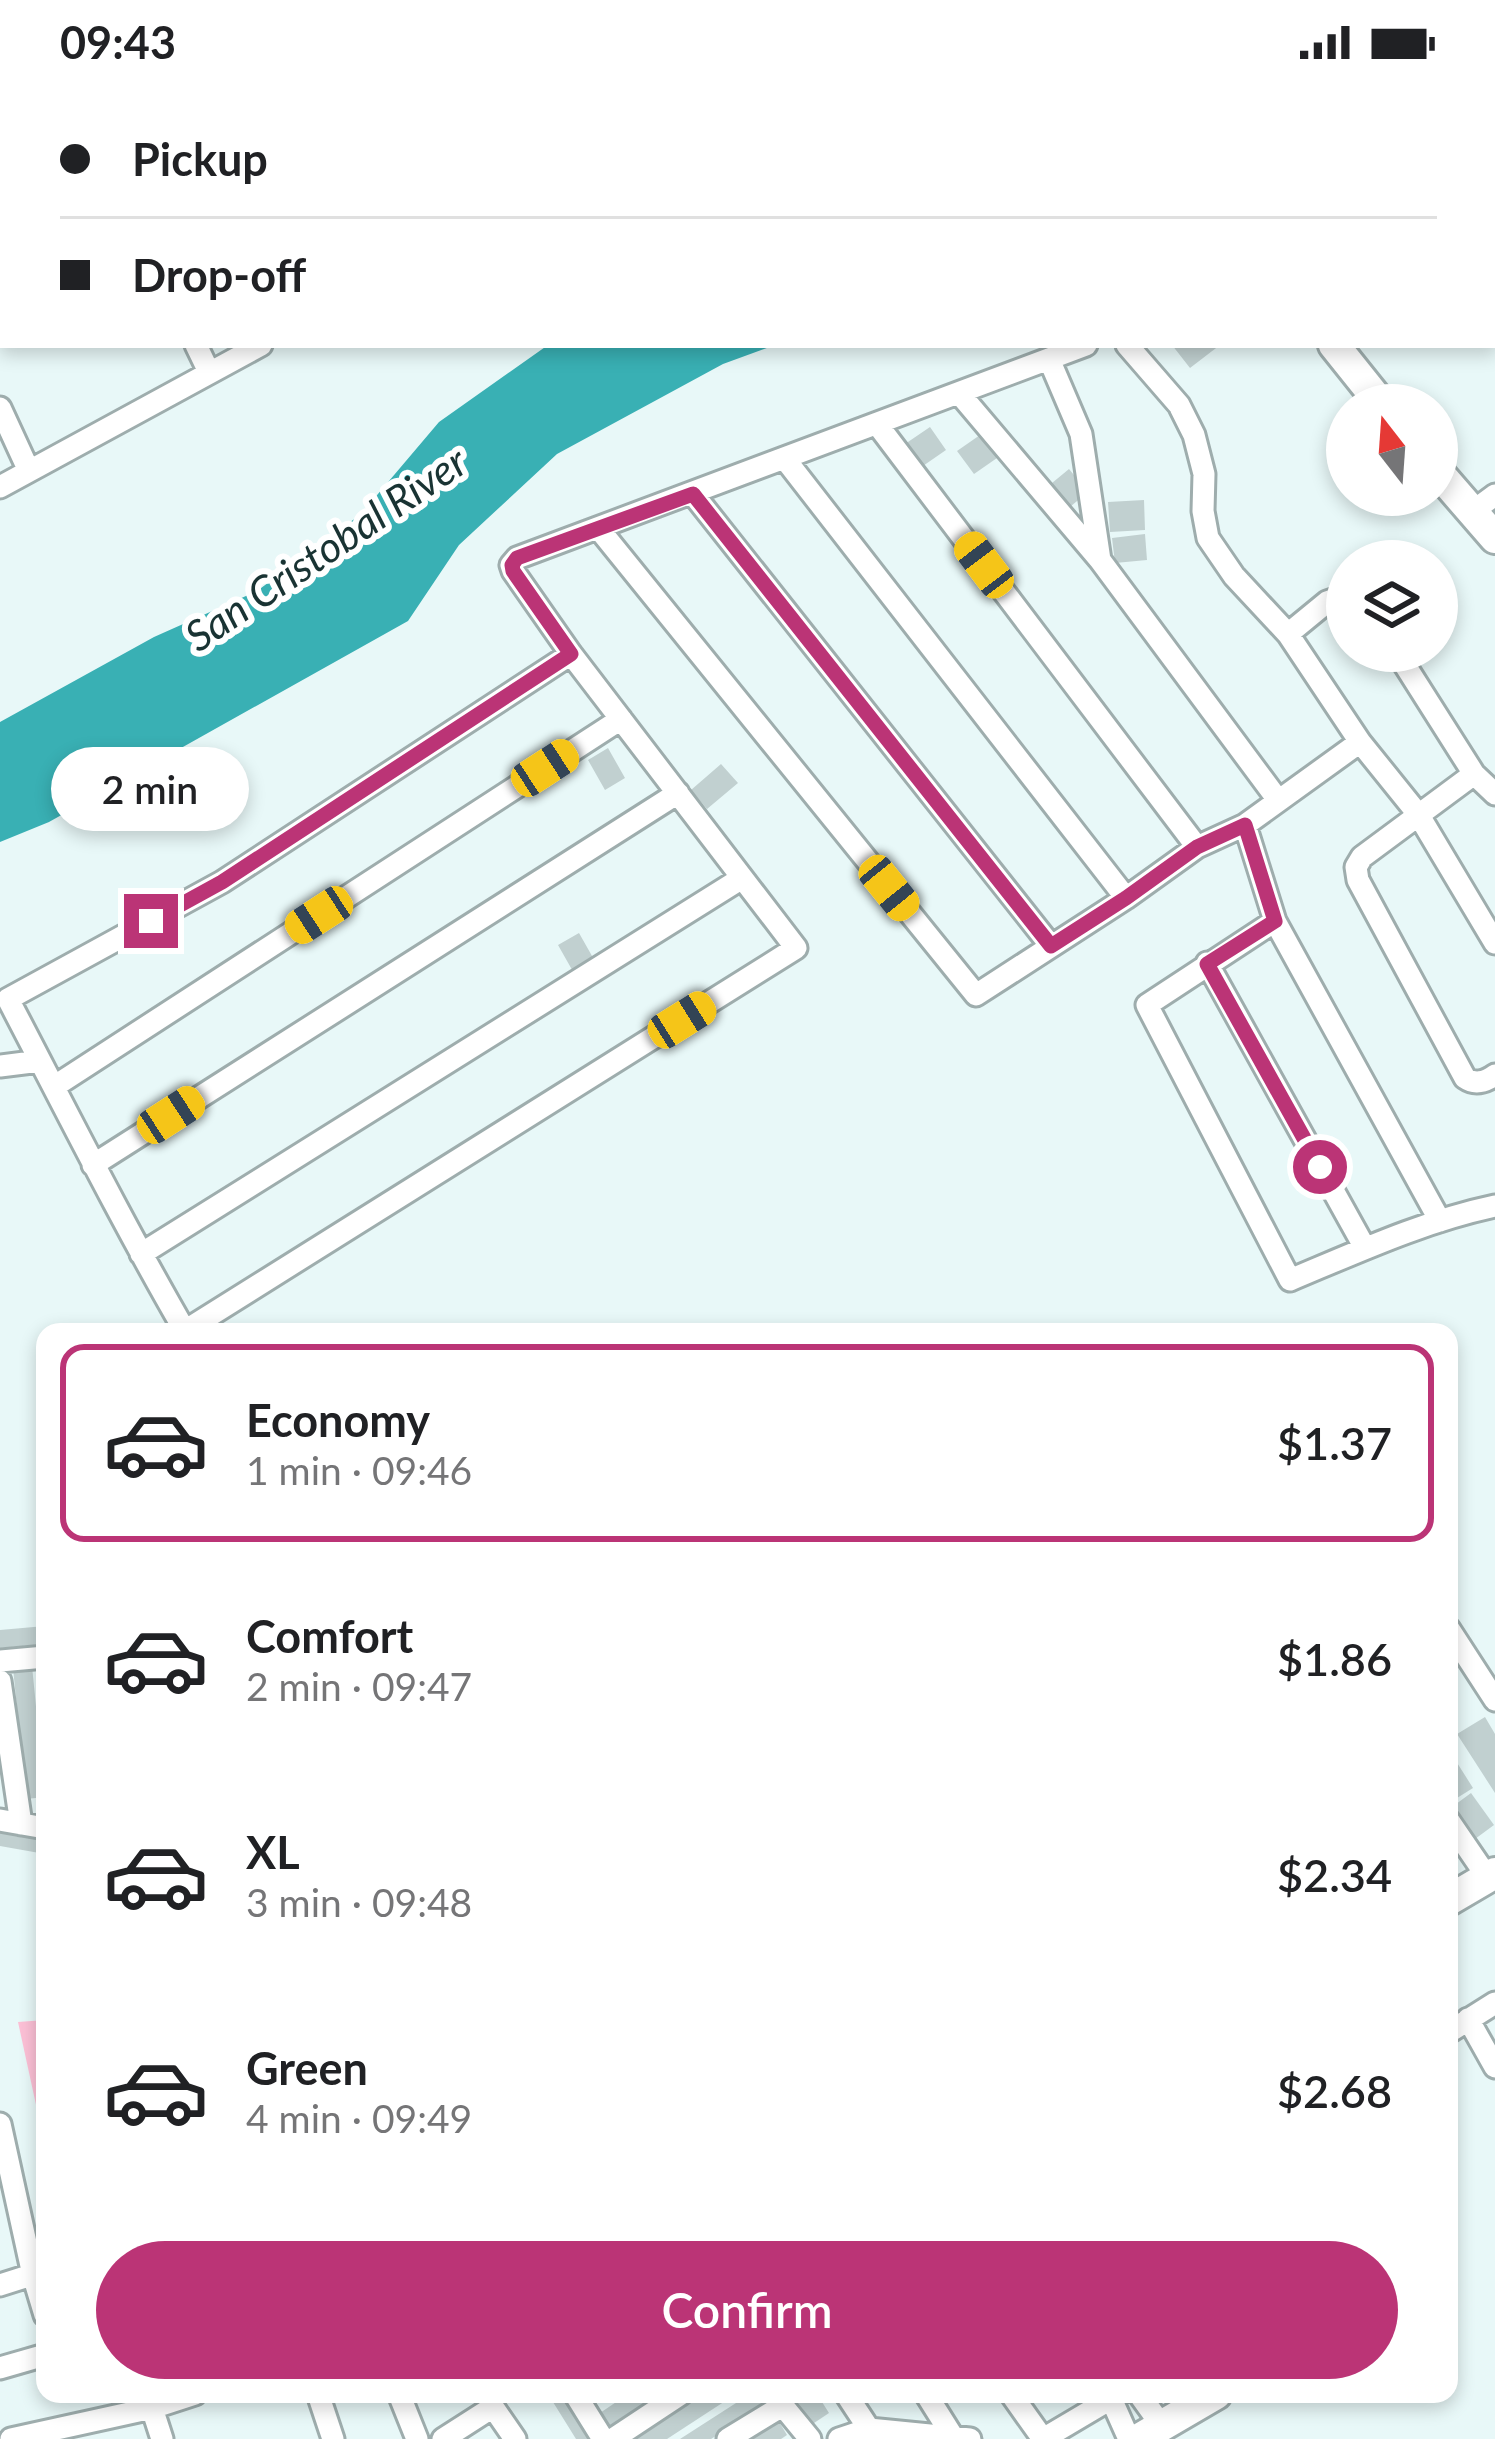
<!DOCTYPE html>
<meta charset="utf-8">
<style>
body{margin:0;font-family:Lato,sans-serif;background:#f6f6f6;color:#202124;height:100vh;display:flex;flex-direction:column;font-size:45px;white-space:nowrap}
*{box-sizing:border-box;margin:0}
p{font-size:39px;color:#757577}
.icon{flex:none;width:66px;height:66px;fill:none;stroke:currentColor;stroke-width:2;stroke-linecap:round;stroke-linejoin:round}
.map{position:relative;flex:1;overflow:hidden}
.details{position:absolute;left:36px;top:1239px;width:1422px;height:1080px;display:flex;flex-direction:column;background:#fff;border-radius:24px;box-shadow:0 6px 18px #0003}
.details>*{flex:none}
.top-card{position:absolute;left:0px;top:0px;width:1497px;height:264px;box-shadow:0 6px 18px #0003;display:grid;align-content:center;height:264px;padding:0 60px;background:#fff}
.needle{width:78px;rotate:343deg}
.buttons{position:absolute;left:1326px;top:300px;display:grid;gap:24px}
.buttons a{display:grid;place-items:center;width:132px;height:132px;border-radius:50%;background:#fff;box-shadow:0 6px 18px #0003;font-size:60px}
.end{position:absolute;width:54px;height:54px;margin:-27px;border:15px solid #bb3476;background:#fff;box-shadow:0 0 0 6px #fff}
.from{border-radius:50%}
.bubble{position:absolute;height:84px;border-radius:42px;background:#fff;box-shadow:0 6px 18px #0003;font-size:39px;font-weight:600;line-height:84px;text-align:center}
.car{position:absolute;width:36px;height:72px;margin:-36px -18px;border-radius:15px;box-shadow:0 0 9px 3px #0007;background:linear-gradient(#f5c518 24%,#345 0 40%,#f5c518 0 76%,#345 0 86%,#f5c518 0)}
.top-card b{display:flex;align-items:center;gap:42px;height:114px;font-size:45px}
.top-card b+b{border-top:3px solid #e0e0e0}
.top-card i{width:30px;height:30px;background:#202124}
ul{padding:21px 0 0;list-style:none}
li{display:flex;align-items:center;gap:36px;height:198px;margin:0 24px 18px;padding:0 36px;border:6px solid transparent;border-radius:24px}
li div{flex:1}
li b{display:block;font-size:45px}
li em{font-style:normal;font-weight:600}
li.selected{border-color:#bb3476}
li>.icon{width:108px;height:108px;stroke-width:1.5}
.cta{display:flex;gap:24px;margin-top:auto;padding:24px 60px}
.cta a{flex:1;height:138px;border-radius:72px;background:#bb3476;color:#fff;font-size:48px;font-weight:600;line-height:138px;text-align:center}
.status{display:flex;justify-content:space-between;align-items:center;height:84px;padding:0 60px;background:#fff;direction:ltr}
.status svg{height:33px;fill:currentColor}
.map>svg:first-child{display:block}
.green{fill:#fcc0d6}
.water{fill:#39b0b4}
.building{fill:#c1d0d0}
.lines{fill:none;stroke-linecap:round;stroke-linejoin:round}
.street-casing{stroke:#9eadad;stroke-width:27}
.secondary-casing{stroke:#9eadad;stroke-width:36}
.street{stroke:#fff;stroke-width:21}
.secondary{stroke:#fff;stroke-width:30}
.route{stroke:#bb3476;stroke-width:15}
.labels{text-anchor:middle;stroke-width:12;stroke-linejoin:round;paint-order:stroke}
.water-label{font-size:42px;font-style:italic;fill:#193333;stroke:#fff}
</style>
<div class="status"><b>09:43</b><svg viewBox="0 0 49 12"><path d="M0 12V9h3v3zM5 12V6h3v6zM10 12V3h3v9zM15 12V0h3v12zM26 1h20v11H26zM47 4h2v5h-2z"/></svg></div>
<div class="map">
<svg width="1495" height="2355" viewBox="0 0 1495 2355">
<rect width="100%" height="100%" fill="#e8f8f8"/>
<path class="green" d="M45 1936V2062L18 1938Z"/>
<path class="water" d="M548 261H775L723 280 557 370 459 461 408 537 49 738 0 758V638L154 553 257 507 361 430 439 338Z"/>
<path class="building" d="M1172 261H1220L1190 284Z
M930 343 946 366 920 384 905 360Z
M980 351 997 374 974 390 957 367Z
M1069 385 1088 408 1065 427 1046 404Z
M1144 416 1145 446 1110 448 1108 418Z
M1145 450 1147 476 1115 479 1112 454Z
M608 664 625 694 605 706 588 676Z
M721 680 738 699 707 725 691 706Z
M579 849 596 879 575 891 558 861Z
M45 1542V1560L0 1564V1546Z
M32 1582 45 1713 26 1715 13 1584Z
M1485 1633 1495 1650V1709L1457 1650Z
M1449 1666 1473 1704 1449 1719Z
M1471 1709 1494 1741 1475 1755 1452 1723Z
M0 1744 45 1752V1770L0 1762Z
M548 2310H567L595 2355H576Z
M628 2310H661L609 2344 600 2329Z
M701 2310H736L667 2355H632Z
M750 2310H763L769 2318 711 2355H680Z
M791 2310H817L829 2329 811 2341Z
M778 2336 787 2351 781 2355H748Z"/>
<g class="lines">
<g class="street-casing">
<path id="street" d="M48 0 49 3
M620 0 622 3
M788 0 791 3
M133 3 135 0
M467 3 475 0
M964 3 968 0
M1494 24 1495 26
M0 25 3 33
M0 95 3 93
M196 261 209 288
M1127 261 1179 321 1194 351 1204 390 1203 427 1208 454 1234 492 1288 550 1360 658 1418 730 1495 859
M1049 275 1081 350 1100 476
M959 309 1100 476 1278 716
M0 324 29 387
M877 340 1197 763
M785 375 1126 814
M0 403 261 261
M693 410 1051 862
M1472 428 1495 411
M599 445 976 911 1126 814 1197 763 1245 741 1360 658
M1288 550 1327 518 1347 511
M1396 567 1474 690 1495 710
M571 570 222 798 8 915C66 1026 122 1138 185 1247L796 864 571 570 513 487 511 481 517 474 1086 261
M1474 690 1362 773 1356 783 1358 796 1465 994C1475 1001 1485 998 1495 991
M1245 741 1275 837 1440 1137
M1275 837 1147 921 1290 1196C1357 1168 1424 1137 1495 1122
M1207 879 1365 1164
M0 982 40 977
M55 1002 621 635
M93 1081 678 709
M141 1170 742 794
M1449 1545 1495 1616
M0 1577 45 1573
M0 1597 21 1740
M0 1736 45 1744
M1449 1737 1488 1794
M1468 1935 1495 1983
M1449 1948 1495 1919
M0 2040 33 2191 45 2231
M0 2201 44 2187
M0 2284 45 2271
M318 2310 333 2355
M399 2310 417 2355
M575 2310 603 2355
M846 2310 869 2345
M926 2310 953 2353
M1011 2310 1043 2355 1119 2310
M1109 2310 1129 2355
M1139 2310 1162 2342
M774 2311 810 2355
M152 2324 162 2355
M11 2355 152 2324 195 2310
M443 2355 493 2323 515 2355
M613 2355 681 2310
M728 2355 782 2322
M839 2355 869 2345 970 2355"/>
</g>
<g class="secondary-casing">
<path id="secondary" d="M1115 0 1117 3
M1334 261 1382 321
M1437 387 1495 454
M1449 1816 1495 1789
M1139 2355 1216 2310"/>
</g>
<use href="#street" class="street"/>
<use href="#secondary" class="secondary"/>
</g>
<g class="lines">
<path class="route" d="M151 837 222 798 571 570 513 487 512 481 517 474 693 410 1051 862 1126 814 1197 763 1245 741 1275 837 1207 880 1320 1083"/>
</g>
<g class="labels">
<g class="water-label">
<text transform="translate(326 465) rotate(-34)" y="15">San Cristobal River</text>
</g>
</g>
</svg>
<div class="buttons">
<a><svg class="needle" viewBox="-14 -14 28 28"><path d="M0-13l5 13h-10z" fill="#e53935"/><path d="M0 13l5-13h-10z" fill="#757577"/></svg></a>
<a><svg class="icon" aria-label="layers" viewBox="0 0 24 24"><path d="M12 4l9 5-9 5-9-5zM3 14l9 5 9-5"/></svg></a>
</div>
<i class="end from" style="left:1320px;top:1083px"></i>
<i class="end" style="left:151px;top:837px"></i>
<div class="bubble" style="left:51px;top:663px;width:198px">2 min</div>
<i class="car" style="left:984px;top:481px;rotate:323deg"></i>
<i class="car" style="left:545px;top:684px;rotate:57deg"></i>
<i class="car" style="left:889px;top:804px;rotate:141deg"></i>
<i class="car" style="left:319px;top:831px;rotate:237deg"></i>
<i class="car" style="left:682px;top:936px;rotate:58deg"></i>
<i class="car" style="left:171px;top:1031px;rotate:57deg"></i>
<div class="top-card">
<b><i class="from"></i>Pickup</b>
<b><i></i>Drop-off</b>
</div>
<section class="details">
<ul>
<li class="selected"><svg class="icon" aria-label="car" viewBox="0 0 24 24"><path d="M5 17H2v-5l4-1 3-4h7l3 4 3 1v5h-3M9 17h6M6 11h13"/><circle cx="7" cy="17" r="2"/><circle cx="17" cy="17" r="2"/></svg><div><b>Economy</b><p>1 min · 09:46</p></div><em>$1.37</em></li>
<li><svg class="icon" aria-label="car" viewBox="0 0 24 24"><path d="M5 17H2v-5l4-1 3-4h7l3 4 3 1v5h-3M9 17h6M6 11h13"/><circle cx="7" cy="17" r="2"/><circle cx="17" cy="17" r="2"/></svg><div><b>Comfort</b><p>2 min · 09:47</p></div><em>$1.86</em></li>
<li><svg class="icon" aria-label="car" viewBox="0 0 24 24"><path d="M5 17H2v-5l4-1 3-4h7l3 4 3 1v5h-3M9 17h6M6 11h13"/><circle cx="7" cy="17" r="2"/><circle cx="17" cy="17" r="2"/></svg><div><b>XL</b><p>3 min · 09:48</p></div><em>$2.34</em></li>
<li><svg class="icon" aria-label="car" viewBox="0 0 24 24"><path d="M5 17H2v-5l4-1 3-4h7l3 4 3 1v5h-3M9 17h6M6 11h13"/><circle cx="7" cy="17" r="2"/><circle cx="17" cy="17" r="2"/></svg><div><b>Green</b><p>4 min · 09:49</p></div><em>$2.68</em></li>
</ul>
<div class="cta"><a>Confirm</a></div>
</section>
</div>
